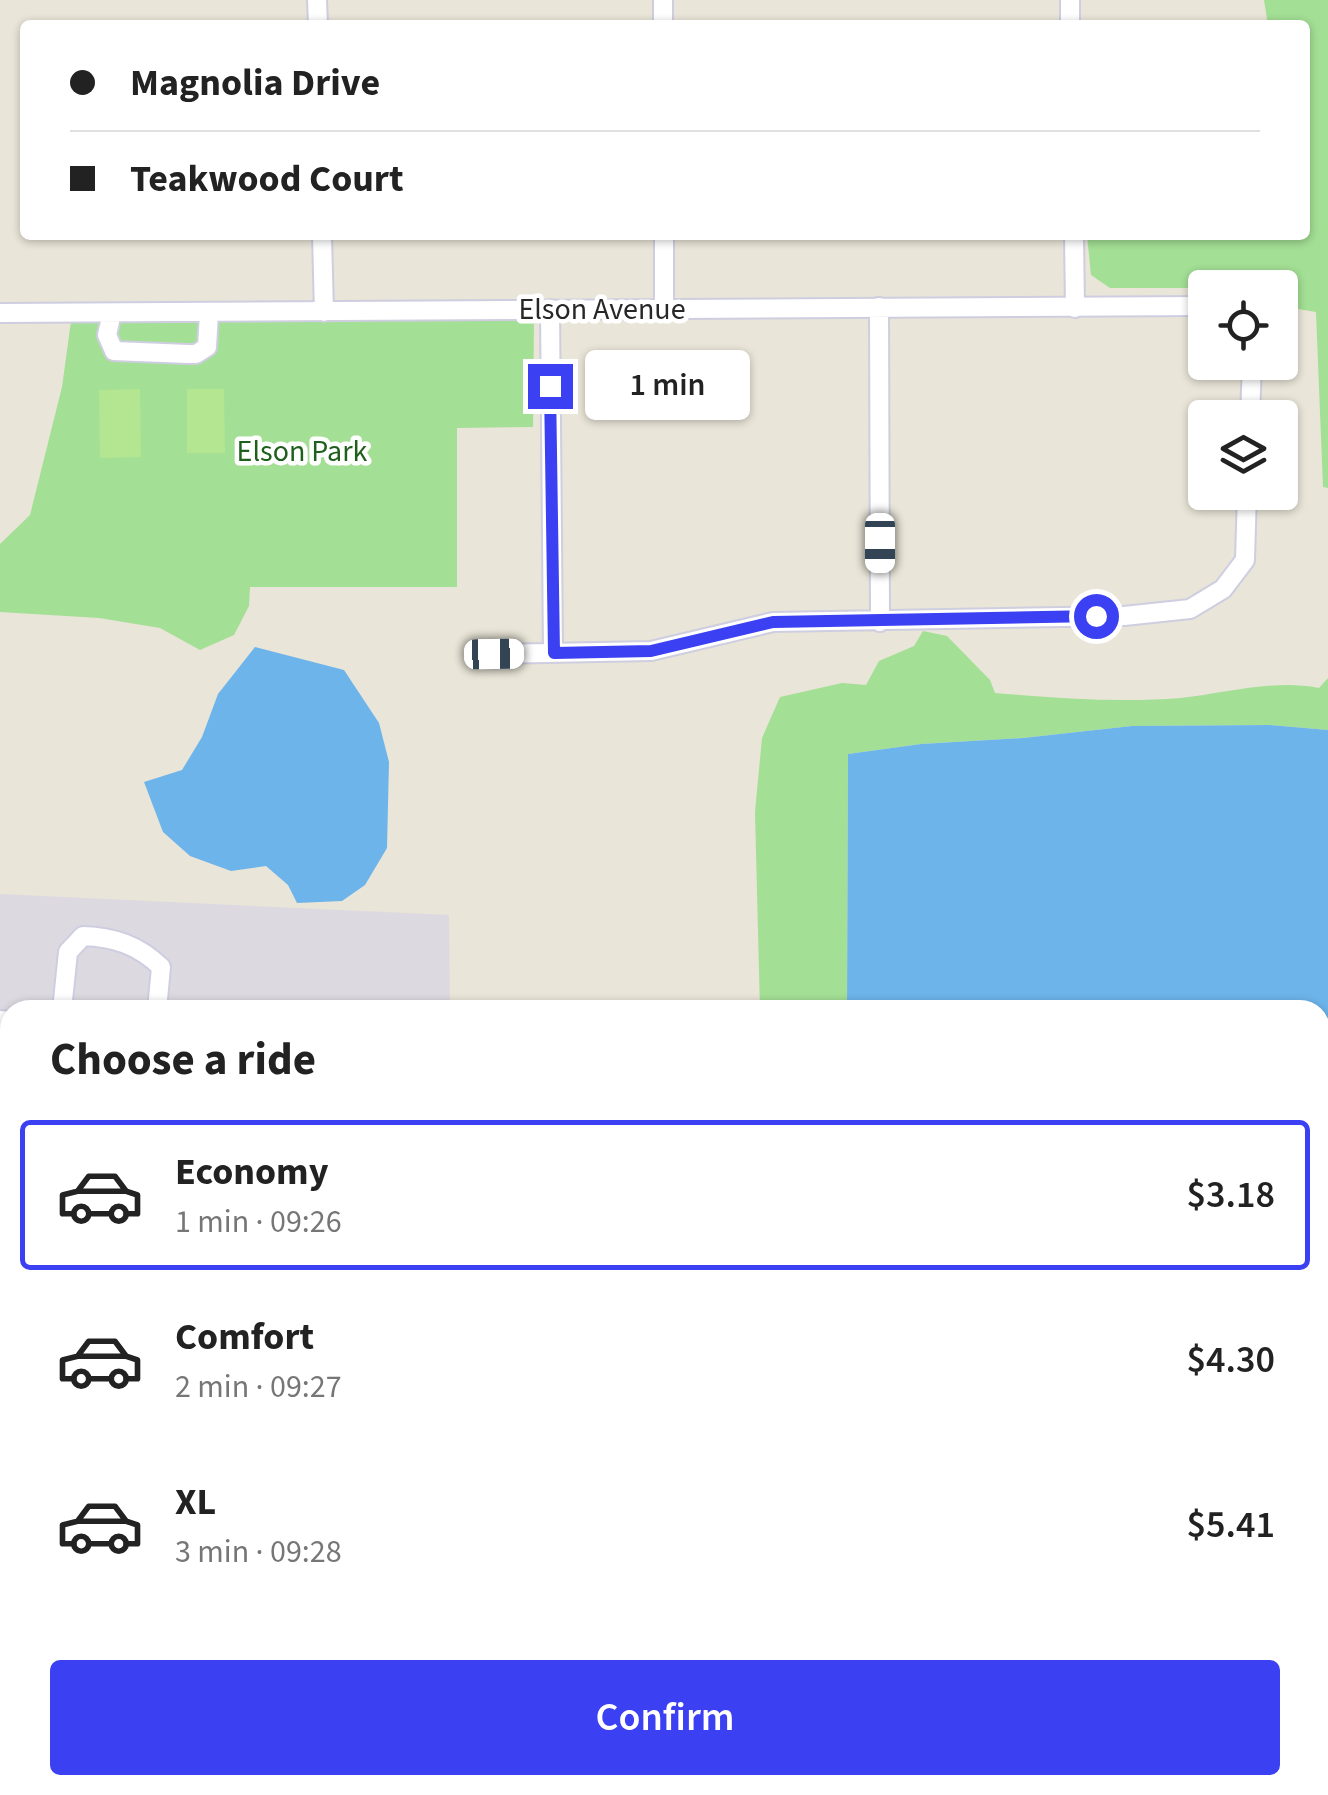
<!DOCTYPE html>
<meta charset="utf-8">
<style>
body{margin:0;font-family:"Source Sans 3",sans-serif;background:#f6f6f6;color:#222;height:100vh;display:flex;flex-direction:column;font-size:38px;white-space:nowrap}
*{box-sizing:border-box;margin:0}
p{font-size:32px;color:#767676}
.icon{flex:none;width:55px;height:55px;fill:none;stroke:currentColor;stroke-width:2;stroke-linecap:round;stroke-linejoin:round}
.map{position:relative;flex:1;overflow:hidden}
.sheet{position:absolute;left:0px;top:1000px;width:1330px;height:795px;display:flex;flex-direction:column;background:#fff;border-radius:30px 30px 0 0;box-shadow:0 2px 8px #0004}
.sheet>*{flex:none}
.hud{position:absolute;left:20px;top:20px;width:1290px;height:220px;border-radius:10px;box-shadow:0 2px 8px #0004;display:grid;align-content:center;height:220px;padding:0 50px;background:#fff}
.fabs{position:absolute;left:1188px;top:270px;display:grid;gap:20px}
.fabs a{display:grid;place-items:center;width:110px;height:110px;border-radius:10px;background:#fff;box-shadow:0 2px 8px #0004;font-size:50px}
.end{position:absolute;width:45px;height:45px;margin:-22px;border:12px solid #3b40f3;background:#fff;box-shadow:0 0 0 5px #fff}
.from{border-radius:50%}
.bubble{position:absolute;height:70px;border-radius:10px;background:#fff;box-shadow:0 2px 8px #0004;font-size:32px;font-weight:600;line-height:70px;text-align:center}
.car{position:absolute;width:30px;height:60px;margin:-30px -15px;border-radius:12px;box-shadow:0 0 8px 2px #0007;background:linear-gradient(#fff 24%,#345 0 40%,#fff 0 76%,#345 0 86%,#fff 0)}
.hud b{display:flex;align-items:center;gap:35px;height:95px;font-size:38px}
.hud b+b{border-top:2px solid #e0e0e0}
.hud i{width:25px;height:25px;background:#222}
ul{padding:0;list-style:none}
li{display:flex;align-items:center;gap:30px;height:150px;margin:0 20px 15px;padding:0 30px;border:5px solid transparent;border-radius:10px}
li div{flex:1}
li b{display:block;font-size:38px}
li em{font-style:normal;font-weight:600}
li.current{border-color:#3b40f3}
li>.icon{width:90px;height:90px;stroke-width:1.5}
h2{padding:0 50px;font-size:45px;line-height:120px}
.cta{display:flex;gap:20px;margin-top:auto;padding:20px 50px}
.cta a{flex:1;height:115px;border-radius:10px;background:#3b40f3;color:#fff;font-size:40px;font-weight:600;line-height:115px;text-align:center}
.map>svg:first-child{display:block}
.industrial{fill:#ddd9e1}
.green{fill:#a3df95}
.pitch{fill:#b4e691}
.water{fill:#6db4ea}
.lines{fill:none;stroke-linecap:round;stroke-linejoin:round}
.minor-casing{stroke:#cecee0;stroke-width:22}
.minor{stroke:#fff;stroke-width:18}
.route{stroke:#3b40f3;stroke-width:12}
.labels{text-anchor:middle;stroke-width:9;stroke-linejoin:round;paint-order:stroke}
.street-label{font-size:30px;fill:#272727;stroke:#fff}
.park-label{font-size:30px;fill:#1e5f1b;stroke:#fff}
</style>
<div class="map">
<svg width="1328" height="1795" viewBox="0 0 1328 1795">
<rect width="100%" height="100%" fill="#e9e5d8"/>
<path class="industrial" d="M0 894 449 915 450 1010H10V1442H0Z
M0 1731H10V1785H465V1795H0Z"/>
<path class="green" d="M1264 0H1328V488L1323 487 1316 312 1280 306V288H1110L1091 275 1087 235H1305V25H1268Z
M72 314 534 315 533 427 457 428V587H250L249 606 234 635 200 650 160 628 99 618 0 612V544L30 515 62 387Z
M923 631 947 636 990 680 995 693C1056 698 1119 703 1181 698 1226 693 1274 679 1319 688L1328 678V730L1269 725 1132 726 1023 738 921 744 848 754 847 1010H760L755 812 762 738 780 697 842 683 866 685 879 661 914 646Z
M0 1442 10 1443V1731H6L0 1694Z"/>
<path class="pitch" d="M140 389 141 457 100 458 99 390Z
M187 389H224L225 453H187Z"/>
<path class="water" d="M255 647 344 670 379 723 389 762 387 848 365 885 342 901 297 903 288 885 266 866 231 871 190 856 163 832 144 782 182 770 202 737 218 694Z
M1269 725 1328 730V1795H826L817 1785H1320V1010H847L848 754 921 744 1023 738 1132 726Z"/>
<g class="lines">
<g class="minor-casing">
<path id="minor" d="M317 0 318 25
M663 0V25
M1070 0V25
M322 235 324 312
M664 235V309
M1074 235 1075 308
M879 307 880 622
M550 309 553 653
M0 313 1205 306
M112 313 107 335 114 351 188 354H196L207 347 209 313
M1250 418 1252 362
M494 654 651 651 773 622 1124 616 1190 609 1223 589 1245 560 1247 492
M62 1010 68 952 83 936C114 937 138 945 161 967L157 1010
M0 1020 10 1021
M0 1689H10
M0 1750 8 1795
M638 1785 644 1791 661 1795
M164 1795 208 1791 216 1795"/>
</g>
<use href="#minor" class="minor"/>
</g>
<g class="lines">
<path class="route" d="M550 386 554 653 651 651 773 622 1096 616"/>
</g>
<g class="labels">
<g class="street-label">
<text x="602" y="319">Elson Avenue</text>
</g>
<g class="park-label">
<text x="302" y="461">Elson Park</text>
</g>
</g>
</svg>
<div class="fabs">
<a><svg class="icon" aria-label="locate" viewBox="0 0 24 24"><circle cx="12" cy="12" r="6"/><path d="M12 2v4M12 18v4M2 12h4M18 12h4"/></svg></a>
<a><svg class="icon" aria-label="layers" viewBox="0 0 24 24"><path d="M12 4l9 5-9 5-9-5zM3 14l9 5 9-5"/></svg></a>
</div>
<i class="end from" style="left:1096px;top:616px"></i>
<i class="end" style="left:550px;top:386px"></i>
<div class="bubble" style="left:585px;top:350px;width:165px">1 min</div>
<i class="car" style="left:880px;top:543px;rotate:180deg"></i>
<i class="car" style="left:494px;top:654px;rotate:89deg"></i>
<div class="hud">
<b><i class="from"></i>Magnolia Drive</b>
<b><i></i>Teakwood Court</b>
</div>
<section class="sheet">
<h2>Choose a ride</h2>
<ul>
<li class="current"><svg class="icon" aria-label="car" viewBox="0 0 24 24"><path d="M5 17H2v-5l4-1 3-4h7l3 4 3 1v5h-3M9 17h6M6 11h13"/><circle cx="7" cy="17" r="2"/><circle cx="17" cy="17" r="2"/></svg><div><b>Economy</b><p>1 min · 09:26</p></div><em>$3.18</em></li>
<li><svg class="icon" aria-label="car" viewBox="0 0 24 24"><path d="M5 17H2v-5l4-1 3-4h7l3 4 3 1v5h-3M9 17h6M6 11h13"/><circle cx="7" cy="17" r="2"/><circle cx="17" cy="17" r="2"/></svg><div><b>Comfort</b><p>2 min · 09:27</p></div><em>$4.30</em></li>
<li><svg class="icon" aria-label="car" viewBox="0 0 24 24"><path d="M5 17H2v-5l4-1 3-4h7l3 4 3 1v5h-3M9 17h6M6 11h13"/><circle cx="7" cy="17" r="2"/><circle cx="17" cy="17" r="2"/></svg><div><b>XL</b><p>3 min · 09:28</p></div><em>$5.41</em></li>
</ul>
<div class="cta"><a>Confirm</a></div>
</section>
</div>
